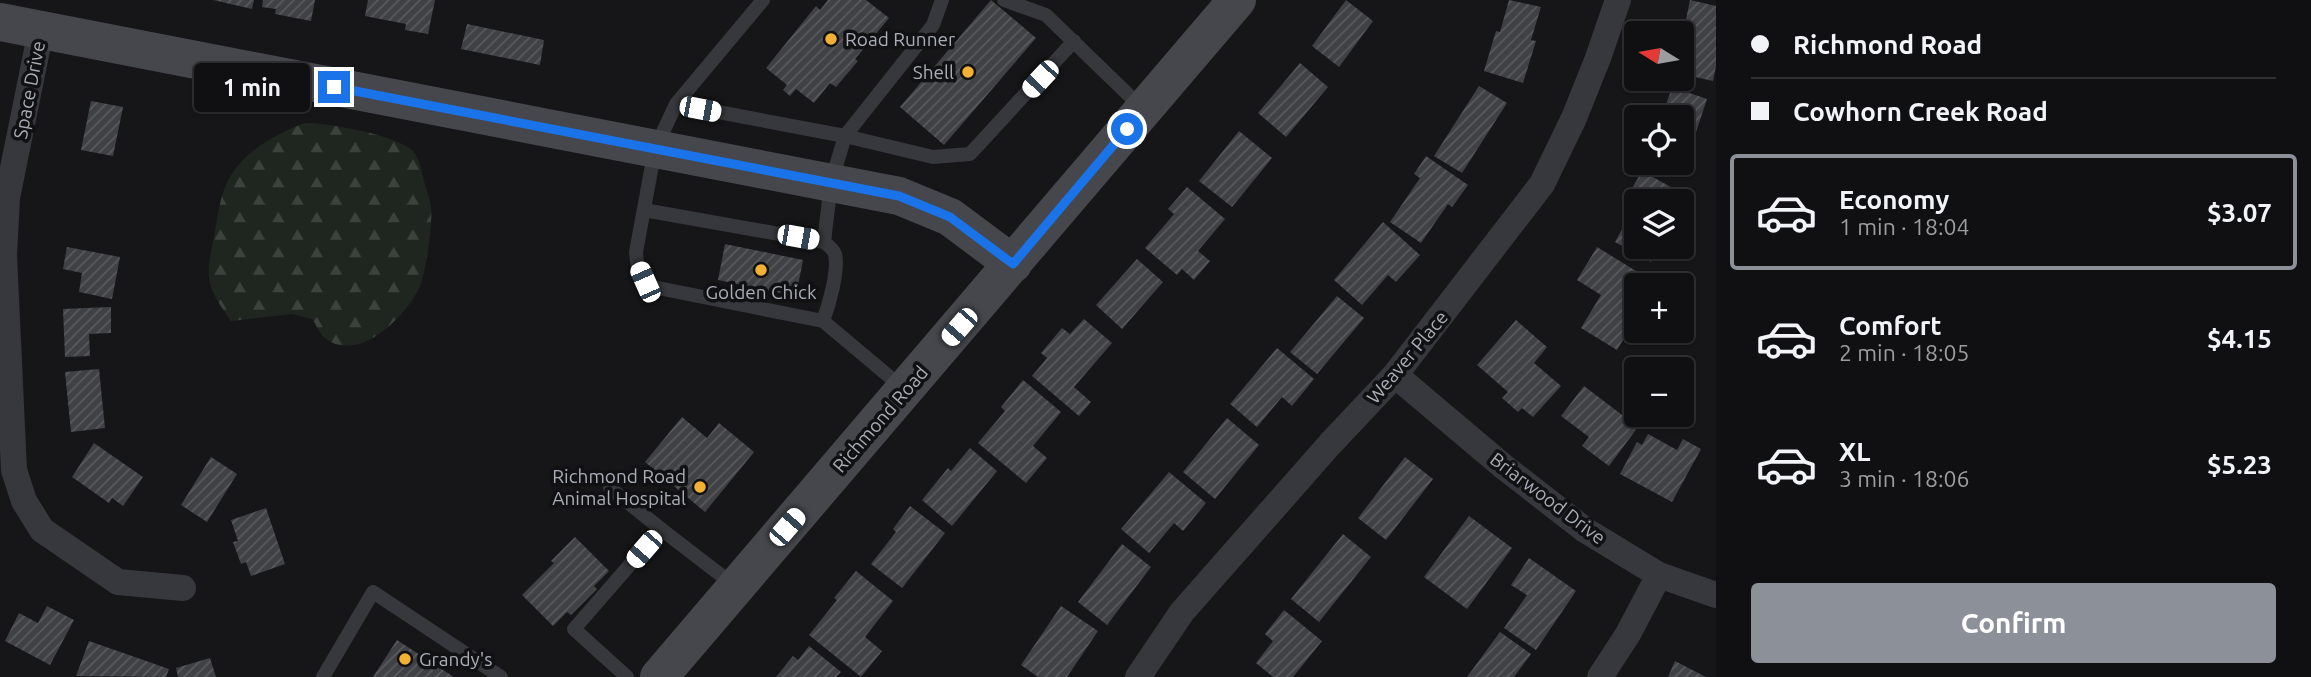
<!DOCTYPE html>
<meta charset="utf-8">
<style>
body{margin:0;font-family:Ubuntu,sans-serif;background:#1e1e20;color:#f1f3f6;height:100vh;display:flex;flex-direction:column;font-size:26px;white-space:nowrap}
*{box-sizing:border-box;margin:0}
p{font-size:23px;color:#9c9d9f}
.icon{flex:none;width:38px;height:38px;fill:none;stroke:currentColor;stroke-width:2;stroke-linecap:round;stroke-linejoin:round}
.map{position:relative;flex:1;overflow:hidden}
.sheet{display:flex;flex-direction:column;background:#101012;width:595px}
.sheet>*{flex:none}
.banner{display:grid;align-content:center;height:154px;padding:0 35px;background:#101012}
.needle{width:46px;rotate:281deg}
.tools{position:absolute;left:1624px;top:21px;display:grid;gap:14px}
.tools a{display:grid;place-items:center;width:70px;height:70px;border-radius:7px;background:#101012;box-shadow:0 2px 5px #0004,0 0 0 2px #303032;font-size:35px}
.end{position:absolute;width:32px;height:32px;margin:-16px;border:9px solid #1a73e8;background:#fff;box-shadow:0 0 0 4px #fff}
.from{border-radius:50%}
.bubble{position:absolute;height:49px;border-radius:7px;background:#101012;box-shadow:0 2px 5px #0004,0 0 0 2px #303032;font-size:23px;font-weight:700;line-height:49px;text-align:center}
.car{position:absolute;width:21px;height:42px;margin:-21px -10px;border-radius:9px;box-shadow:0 0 5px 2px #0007;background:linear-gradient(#fff 24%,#345 0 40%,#fff 0 76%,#345 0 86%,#fff 0)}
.banner b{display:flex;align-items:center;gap:24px;height:66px;font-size:26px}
.banner b+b{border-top:2px solid #303032}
.banner i{width:18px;height:18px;background:#f1f3f6}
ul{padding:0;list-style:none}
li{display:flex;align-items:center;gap:21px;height:116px;margin:0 14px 10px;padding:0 21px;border:4px solid transparent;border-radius:7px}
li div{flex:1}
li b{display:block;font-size:26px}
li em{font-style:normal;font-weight:700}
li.selected{border-color:#8c9099}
li>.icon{width:63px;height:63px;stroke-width:1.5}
.cta{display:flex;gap:14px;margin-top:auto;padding:14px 35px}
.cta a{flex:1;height:80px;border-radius:7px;background:#8c9099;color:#fff;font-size:28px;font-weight:700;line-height:80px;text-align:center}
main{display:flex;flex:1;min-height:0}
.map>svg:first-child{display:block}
.forest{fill:url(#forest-firs)}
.building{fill:url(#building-hatch)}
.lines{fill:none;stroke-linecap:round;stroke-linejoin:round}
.lane{stroke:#37383d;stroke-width:14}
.street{stroke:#37383d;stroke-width:26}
.secondary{stroke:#45474d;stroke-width:38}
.route{stroke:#1a73e8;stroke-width:9}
.poi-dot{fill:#f2b134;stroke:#111113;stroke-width:2.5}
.labels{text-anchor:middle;stroke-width:7;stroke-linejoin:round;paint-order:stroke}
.poi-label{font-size:19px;fill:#a8adb8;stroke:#111113;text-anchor:start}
.street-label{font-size:19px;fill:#a8adb8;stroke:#111113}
</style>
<main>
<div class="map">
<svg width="1716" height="677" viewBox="0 0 1716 677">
<defs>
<pattern id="forest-firs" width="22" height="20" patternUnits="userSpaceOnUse" patternTransform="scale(1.75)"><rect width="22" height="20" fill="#1e261f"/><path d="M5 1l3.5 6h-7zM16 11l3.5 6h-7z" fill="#3c433d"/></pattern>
<pattern id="building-hatch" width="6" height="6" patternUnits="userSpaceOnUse" patternTransform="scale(1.75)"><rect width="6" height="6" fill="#404145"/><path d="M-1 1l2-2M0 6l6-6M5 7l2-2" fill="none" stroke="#595a5e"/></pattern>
</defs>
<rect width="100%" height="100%" fill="#161618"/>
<path class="forest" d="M305 123C330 123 396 135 413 151 419 157 422 172 424 181 426 189 430 198 431 207 433 222 426 272 420 286 407 316 357 366 324 337 319 333 316 324 312 319L292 314 231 321C203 281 206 278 215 231 218 215 220 194 229 179 245 150 276 134 305 123Z"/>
<path class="building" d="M213 0H254L252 9Z
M263 0H315L311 21 275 14 276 9 262 7Z
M368 0H435L428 34 405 30 406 24 365 16Z
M828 0H866L889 18 855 59 858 61 836 87 830 83 814 103 796 89 790 96 783 90 787 85 766 68 816 6 820 10Z
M991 0 1036 38 944 145 900 107Z
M1346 0 1373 21 1339 67 1312 46Z
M1509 0 1541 7 1531 40 1536 41 1523 83 1484 71 1496 31 1500 32Z
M1690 0 1716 6V66L1713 81 1682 74V39Z
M467 24 544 40 540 65 461 49Z
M1300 63 1328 87 1286 137 1258 113Z
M1479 86 1507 103 1462 173 1434 156Z
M1672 87 1707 99 1685 165 1682 163V117H1662Z
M91 101 123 107 113 156 81 150Z
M1239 131 1272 158 1232 207 1199 181Z
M1426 156 1468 185 1452 207 1448 204 1421 243 1390 222 1420 178 1414 174Z
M1642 171 1687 196 1682 205V201L1636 202 1627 197Z
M1187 187 1225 219 1198 251 1210 261 1194 280 1182 269 1177 275 1145 248 1174 214 1168 209Z
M1636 203V247H1659L1651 262 1615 242Z
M1383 222 1420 255 1396 282 1388 275 1362 305 1334 280Z
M725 244 803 260 796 296 718 280Z
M67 247 120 257 112 299 79 292 82 273 63 269Z
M1597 247 1657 284 1636 285V318L1617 350 1581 328 1601 295 1577 280Z
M1137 259 1163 282 1122 329 1096 305Z
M1337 296 1364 318 1317 374 1290 352Z
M111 307V333L89 334 90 356 65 357 63 309Z
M1084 319 1112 343 1074 387 1091 402 1079 416 1032 376 1047 358 1041 353 1062 328 1070 334Z
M1516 320 1547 347 1534 363 1561 386 1533 417 1522 408 1518 412 1502 398 1508 392 1477 365Z
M1277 348 1314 379 1292 406 1282 397 1257 427 1230 404Z
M99 369 105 428 71 432 65 372Z
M1023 380 1061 412 1033 446 1047 458 1026 483 978 443 1005 411 1001 407Z
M1584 386 1638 427 1609 466 1582 446 1589 437 1561 416Z
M682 417 707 438 719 423 754 452 705 512 645 462Z
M1227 418 1259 445 1215 499 1183 472Z
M1648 434 1677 450 1683 439 1701 449 1672 502 1620 474 1637 442 1642 445Z
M94 443 143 477 123 506 112 498 109 503 72 477Z
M970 448 997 471 952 526 922 500 948 468 951 471Z
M211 457 237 474 207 522 181 505Z
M1405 457 1433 479 1386 540 1358 518Z
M1169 472 1206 503 1183 531 1174 523 1149 553 1121 529Z
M910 506 945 533 902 588 871 564 896 532 893 529Z
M266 508 285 564 251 576 246 562 241 564 233 542 238 541 231 520Z
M1469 516 1512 548 1467 609 1424 577Z
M1343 534 1371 557 1319 622 1291 599Z
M575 537 609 571 594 586 597 589 571 615 567 612 553 626 522 595 554 563 551 561Z
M1122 544 1151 567 1107 625 1078 602Z
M1529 558 1576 591 1536 650 1504 628 1527 595 1511 585Z
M856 571 893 601 865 637 882 651 861 677 809 635 837 600 834 598Z
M47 606 74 620 50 665 5 641 19 613 38 623Z
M1061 606 1098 631 1067 677H1038L1021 665Z
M1284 610 1322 641 1293 677H1273L1256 663 1273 641 1265 634Z
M1500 632 1531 654 1514 677H1467Z
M397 640 454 677H373Z
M89 641 169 669 166 677 76 676Z
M809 646 841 672 836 677H776L793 656 798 660Z
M210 658 216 677H178L176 668Z
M1675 661 1706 677H1668Z"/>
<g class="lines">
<path class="lane" d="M763 0 676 104 655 149 636 252C637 267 640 279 653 287L823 321 904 389
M1004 0 1046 15 1141 107
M676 104 845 136 933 157 970 154 1074 41
M644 210 824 242C828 245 833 249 835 254 839 270 829 305 823 321
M824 242 831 183 845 136 933 25 942 0
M610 488 661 529
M323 677 373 592 501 677
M627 677 574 629 661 529 735 586"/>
<path class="street" d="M41 30 7 198 4 255 14 470 24 501 42 530 118 582 183 588
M1395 375 1504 467 1585 530 1659 575 1716 595
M1138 677 1182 612 1330 444 1395 375 1542 184 1574 118 1598 58 1618 0
M1600 677 1628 634 1659 575"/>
<path class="secondary" d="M0 22 899 196 950 217 1013 264
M659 677 1237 0"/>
</g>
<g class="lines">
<path class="route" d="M334 87 899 196 950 217 1013 264 1127 129"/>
</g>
<g class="poi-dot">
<circle cx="831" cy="39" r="7"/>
<circle cx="968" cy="72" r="7"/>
<circle cx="761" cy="270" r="7"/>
<circle cx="700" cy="487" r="7"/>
<circle cx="405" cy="659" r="7"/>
</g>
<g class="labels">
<g class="poi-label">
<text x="845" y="46">Road Runner</text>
<text x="954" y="79" text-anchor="end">Shell</text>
<text x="761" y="299" text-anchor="middle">Golden Chick</text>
<text x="686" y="483" text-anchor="end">Richmond Road<tspan x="686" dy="22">Animal Hospital</tspan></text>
<text x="419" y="666">Grandy's</text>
</g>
<g class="street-label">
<text transform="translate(29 90) rotate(-79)" y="7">Space Drive</text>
<text transform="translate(1407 357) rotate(-50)" y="7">Weaver Place</text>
<text transform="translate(880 419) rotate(-49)" y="7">Richmond Road</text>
<text transform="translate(1548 498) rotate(37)" y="7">Briarwood Drive</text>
</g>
</g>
</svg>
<div class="tools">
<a><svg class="needle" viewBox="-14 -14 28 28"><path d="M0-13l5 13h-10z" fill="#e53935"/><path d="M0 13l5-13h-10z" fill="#9c9d9f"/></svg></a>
<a><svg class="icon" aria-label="locate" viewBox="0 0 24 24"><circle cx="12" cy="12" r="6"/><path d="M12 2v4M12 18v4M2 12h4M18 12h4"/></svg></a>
<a><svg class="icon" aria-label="layers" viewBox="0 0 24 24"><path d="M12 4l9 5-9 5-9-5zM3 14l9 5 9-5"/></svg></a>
<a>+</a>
<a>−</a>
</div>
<i class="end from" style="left:1127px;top:129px"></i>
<i class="end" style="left:334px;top:87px"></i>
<div class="bubble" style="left:194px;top:63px;width:116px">1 min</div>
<i class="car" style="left:1040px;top:79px;rotate:223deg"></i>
<i class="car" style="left:700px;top:109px;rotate:101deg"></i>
<i class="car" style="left:798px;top:237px;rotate:100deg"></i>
<i class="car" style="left:645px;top:282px;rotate:336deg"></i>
<i class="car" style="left:959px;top:327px;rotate:221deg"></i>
<i class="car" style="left:787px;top:527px;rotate:41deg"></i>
<i class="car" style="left:644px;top:549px;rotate:221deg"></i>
</div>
<section class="sheet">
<div class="banner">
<b><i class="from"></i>Richmond Road</b>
<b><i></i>Cowhorn Creek Road</b>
</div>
<ul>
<li class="selected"><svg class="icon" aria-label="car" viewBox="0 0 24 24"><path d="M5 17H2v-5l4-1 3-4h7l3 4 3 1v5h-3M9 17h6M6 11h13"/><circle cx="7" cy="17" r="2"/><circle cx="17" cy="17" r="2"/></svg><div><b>Economy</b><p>1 min · 18:04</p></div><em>$3.07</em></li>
<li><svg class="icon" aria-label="car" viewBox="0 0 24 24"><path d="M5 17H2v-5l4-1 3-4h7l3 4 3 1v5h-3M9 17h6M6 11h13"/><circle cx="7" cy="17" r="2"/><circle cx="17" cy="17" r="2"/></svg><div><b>Comfort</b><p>2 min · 18:05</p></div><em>$4.15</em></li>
<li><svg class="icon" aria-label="car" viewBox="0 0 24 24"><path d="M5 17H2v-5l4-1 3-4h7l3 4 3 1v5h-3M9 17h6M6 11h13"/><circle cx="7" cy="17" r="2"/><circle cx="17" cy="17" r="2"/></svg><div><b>XL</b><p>3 min · 18:06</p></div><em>$5.23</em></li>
</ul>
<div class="cta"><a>Confirm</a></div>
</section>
</main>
